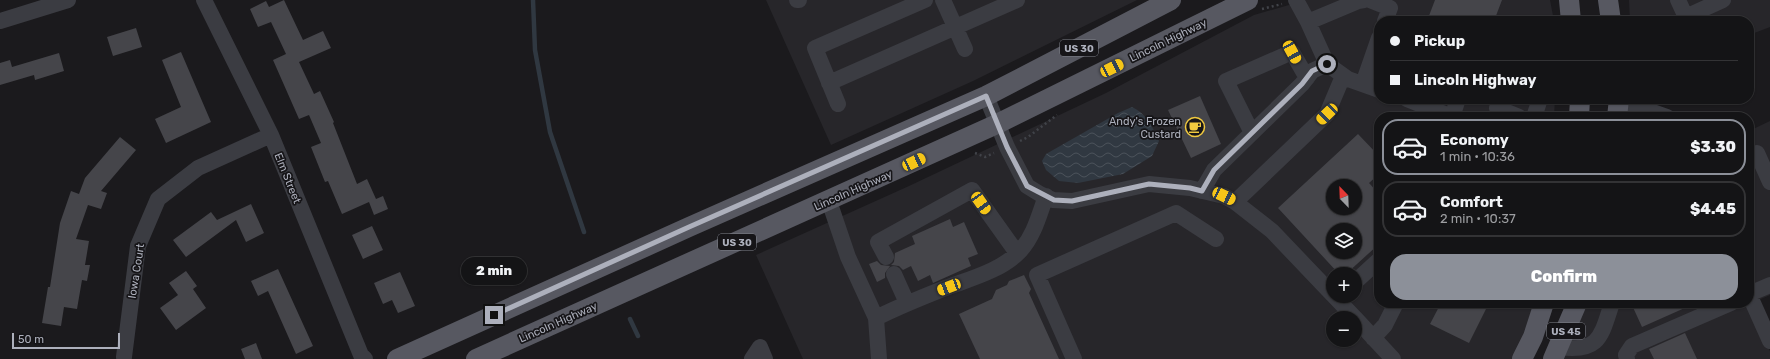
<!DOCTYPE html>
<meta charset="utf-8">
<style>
body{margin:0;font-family:Rubik,sans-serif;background:#212123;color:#f1f3f6;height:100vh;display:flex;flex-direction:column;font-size:15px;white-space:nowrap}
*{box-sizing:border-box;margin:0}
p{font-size:13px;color:#9d9ea1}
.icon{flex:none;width:22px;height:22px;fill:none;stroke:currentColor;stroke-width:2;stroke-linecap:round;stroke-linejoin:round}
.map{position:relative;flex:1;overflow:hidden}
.details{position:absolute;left:1374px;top:112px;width:380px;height:196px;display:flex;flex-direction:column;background:#141416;border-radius:16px;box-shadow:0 1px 3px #0004,0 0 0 1px #333335}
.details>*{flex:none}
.top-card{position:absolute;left:1374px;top:16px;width:380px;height:88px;border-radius:16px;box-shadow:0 1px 3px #0004,0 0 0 1px #333335;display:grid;align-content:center;height:88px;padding:0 16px;background:#141416}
.needle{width:26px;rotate:337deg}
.tools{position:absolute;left:1326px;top:179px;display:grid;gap:8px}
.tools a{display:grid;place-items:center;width:36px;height:36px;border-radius:50%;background:#141416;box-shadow:0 1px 3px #0004,0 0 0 1px #333335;font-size:20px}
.scale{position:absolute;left:12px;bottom:10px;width:108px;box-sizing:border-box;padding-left:4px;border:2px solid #adb0bc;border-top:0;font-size:11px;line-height:14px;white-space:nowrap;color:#adb0bc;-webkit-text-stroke:3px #161518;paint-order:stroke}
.end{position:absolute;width:18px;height:18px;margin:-9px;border:5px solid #adb0bc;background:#111;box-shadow:0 0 0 2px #111}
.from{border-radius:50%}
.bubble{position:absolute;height:28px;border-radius:14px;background:#141416;box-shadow:0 1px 3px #0004,0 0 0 1px #333335;font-size:13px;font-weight:800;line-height:28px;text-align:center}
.car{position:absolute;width:12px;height:24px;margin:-12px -6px;border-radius:5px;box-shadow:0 0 3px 1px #0007;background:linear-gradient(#f5c518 24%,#345 0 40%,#f5c518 0 76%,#345 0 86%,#f5c518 0)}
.top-card b{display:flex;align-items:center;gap:14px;height:38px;font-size:15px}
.top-card b+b{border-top:1px solid #333335}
.top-card i{width:10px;height:10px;background:#f1f3f6}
ul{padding:7px 0 0;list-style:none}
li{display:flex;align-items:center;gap:12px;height:56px;margin:0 8px 6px;padding:0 8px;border:2px solid #333335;border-radius:16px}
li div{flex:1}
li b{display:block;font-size:15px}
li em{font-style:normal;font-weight:800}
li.selected{border-color:#8c9099}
li>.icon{width:36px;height:36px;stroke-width:1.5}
.action{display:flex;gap:8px;margin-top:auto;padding:8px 16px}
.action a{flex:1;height:46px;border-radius:16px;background:#8c9099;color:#fff;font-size:16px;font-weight:800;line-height:46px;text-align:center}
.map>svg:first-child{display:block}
.built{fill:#27262a;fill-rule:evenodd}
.water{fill:url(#water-waves)}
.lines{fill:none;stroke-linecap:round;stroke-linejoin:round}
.stream{stroke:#303841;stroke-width:4.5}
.building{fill:#45454a;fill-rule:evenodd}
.path{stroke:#414349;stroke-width:2.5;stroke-dasharray:2 3;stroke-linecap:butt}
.minor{stroke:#3b3c42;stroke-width:16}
.major{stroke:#575861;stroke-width:20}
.route{stroke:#adb0bc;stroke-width:5}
.labels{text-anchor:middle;stroke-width:3.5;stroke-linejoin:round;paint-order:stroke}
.shield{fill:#161518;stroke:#80828b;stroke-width:1}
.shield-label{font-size:10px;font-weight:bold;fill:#adb0bc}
.street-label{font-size:11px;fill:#adb0bc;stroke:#161518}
.poi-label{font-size:11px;fill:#adb0bc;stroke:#161518;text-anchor:end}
</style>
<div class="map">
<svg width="1770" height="359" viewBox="0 0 1770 359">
<defs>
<pattern id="water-waves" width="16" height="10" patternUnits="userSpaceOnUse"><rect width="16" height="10" fill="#303841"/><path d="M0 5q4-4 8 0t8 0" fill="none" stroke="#4b525a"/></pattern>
</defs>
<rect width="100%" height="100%" fill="#1b1a1d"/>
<path class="built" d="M766 0H1137L973 81 831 145Z
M1306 0H1550L1554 21H1379V99H1555L1554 117H1379V303H1536L1516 359H803L756 255 909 186 1106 93 1254 15ZM1333 186H1355V208H1333ZM1333 230H1355V252H1333ZM1333 274H1355V296H1333ZM1333 318H1355V340H1333Z
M1629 0H1770V27L1749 35V21H1630Z
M1770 121V295L1756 301 1749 282V131Z
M1582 303H1746L1770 351V359H1555Z"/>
<path class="water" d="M1132 107C1146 113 1153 128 1159 141L1152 156 1123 174 1078 183 1059 181 1046 170 1042 161 1046 154 1118 113Z"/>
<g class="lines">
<path class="stream" d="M533 0 535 50 550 132 584 232
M630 319 638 336"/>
</g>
<path class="building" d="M284 0 303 40 323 31 331 48 299 62 314 94 320 91 334 122 333 123 357 184 367 179 376 199 383 196 388 209 374 215 369 202 342 214 328 181 325 182 311 147 321 143 309 115 299 119 273 60 286 54 271 22 258 27 250 9 266 1 269 7Z
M1435 0H1502L1494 21H1427Z
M136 28 142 47 113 56 107 37Z
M181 52 211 122 166 143 155 119 181 107 162 60Z
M59 53 64 71 35 80 34 75 0 85V63L10 60 12 67Z
M1200 96 1221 144 1191 158 1168 110Z
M1358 134 1379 156V174L1369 183 1379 194V244L1346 274H1339L1278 208ZM1333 186H1355V208H1333ZM1333 230H1355V252H1333Z
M120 137 136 150 101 191 107 193 101 209 88 205 76 239 89 241 85 265H90L87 281 82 280 77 309 64 307 61 326 42 323 48 287H50L60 223 71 191 79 194 85 178Z
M251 204 264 233 246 242 236 220 186 257 173 240 211 212 217 220Z
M950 219 953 227 964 222 978 254 968 258 971 266 933 283 930 275 918 281 911 266 903 270 899 266 891 265 894 262 895 253 915 244 912 236Z
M372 226 383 250 363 259 352 235Z
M877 261 881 265 890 266 885 273V278L877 282 869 264Z
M278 269 313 346 296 354 268 291 258 296 251 281Z
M186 271 197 286 193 289 206 308 176 330 160 308 178 295 169 283Z
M400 272 415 306 398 313 392 300 383 304 374 283Z
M1024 275 1031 289 1029 293 1059 359H980L959 314 992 299 996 290 1007 285 1009 281Z
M1441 303H1489L1469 343 1430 324Z
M1631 303H1696L1642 327Z
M1685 333 1697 359H1654L1649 349Z
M256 343 262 359H245L241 349Z"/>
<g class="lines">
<path class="path" d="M1262 9 1282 4
M1020 141 1028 137 1057 115
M975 153 985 157 994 153"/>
<path class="minor" d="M204 0 271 135 361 355 365 359
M797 0H799
M943 0 965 49
M1296 0 1308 22 1327 64 1348 79 1379 90
M1370 0 1390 8 1385 21
M1678 0 1684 13 1690 15 1723 0
M0 21 68 0
M1308 22 1358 1 1364 0
M829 83 1017 0
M1363 84 1379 38
M986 96 1007 147 1027 186 1040 194 1053 200 1072 201 1149 184 1190 188 1224 196 1235 202 1272 231 1333 295
M1407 99 1452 117
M1619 100 1667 117
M838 104 815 48 925 0
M1497 108 1519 117
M1452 117 1458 99
M1534 117 1540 99
M1252 133 1226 81 1292 52 1307 78
M1749 157 1757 153 1770 182
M1202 191 1214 170 1302 84 1312 71 1327 64
M829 201 848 257 876 318 879 359
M1235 202 1327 114 1343 76
M886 257 878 242 972 190 1017 253
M894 274 907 303
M1355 282 1379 260
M1749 294 1770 341
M1749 294 1770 285
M1334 296 1355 318
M876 318C898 307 920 298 943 289 969 279 1001 271 1020 251 1034 236 1039 215 1046 196
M1355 318 1393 359
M1373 338 1385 325 1396 303
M1559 347C1600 353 1601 336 1612 303
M124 357 138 246 158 199 198 168 271 135
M752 359 760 347 765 359
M1074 359 1037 275 1176 213 1216 239
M1627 359 1626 355 1632 346 1731 303"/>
<path class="major" d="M1569 0 1571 21
M1608 0 1611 21
M1579 117 1580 99
M1617 117 1619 99
M397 359 689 227 986 96 1171 0
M476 359 997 124 1248 0
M1522 359 1533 337 1544 303
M1553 359 1577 303"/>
</g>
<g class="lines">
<path class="route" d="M494 315 689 227 986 96 1007 147 1027 186 1054 200 1072 201 1149 184 1190 188 1202 191 1214 170 1302 84 1312 71 1327 64"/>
</g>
<defs>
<g id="cafe-ring" transform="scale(1)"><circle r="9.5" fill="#161518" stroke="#f0c93f" stroke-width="1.5"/><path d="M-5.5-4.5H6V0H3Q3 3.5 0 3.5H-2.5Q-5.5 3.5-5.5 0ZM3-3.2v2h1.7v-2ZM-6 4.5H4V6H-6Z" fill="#f0c93f"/></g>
</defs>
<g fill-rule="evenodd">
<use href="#cafe-ring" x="1195" y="127"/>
</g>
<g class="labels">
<g class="shield">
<rect x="1060" y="40" width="38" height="16" rx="3"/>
<rect x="718" y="234" width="38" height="16" rx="3"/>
<rect x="1547" y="323" width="38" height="16" rx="3"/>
</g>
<g class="shield-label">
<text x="1079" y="52">US 30</text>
<text x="737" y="246">US 30</text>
<text x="1566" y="335">US 45</text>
</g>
<g class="street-label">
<text transform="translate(1168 40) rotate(-26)" y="4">Lincoln Highway</text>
<text transform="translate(288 178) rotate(68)" y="4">Elm Street</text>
<text transform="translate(853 190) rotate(-24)" y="4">Lincoln Highway</text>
<text transform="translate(136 271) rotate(-81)" y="4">Iowa Court</text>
<text transform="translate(558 322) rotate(-24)" y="4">Lincoln Highway</text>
</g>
<g class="poi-label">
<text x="1181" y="125">Andy's Frozen<tspan x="1181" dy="13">Custard</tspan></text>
</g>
</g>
</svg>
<div class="tools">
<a><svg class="needle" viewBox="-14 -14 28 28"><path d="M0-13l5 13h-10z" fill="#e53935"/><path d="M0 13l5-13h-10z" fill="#9d9ea1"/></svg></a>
<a><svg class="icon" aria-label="layers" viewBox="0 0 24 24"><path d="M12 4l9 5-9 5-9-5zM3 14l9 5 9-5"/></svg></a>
<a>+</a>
<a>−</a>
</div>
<div class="scale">50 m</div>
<i class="end from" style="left:1327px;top:64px"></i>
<i class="end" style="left:494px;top:315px"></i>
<div class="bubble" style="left:461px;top:257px;width:66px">2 min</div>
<i class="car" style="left:1292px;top:52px;rotate:151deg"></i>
<i class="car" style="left:1112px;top:68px;rotate:64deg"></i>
<i class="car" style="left:1327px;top:114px;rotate:226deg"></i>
<i class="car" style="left:914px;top:162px;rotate:65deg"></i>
<i class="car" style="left:1224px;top:196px;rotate:115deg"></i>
<i class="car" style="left:981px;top:203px;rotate:145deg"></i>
<i class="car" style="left:949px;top:287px;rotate:249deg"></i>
<div class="top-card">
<b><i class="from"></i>Pickup</b>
<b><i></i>Lincoln Highway</b>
</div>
<section class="details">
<ul>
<li class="selected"><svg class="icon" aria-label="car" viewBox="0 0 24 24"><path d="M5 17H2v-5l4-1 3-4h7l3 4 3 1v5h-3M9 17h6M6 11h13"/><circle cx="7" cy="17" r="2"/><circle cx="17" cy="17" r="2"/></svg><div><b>Economy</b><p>1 min · 10:36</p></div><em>$3.30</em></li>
<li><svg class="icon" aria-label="car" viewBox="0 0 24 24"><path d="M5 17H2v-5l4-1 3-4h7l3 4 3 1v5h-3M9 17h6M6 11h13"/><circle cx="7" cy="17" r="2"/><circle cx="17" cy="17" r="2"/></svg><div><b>Comfort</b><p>2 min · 10:37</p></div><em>$4.45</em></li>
</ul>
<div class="action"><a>Confirm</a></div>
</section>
</div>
